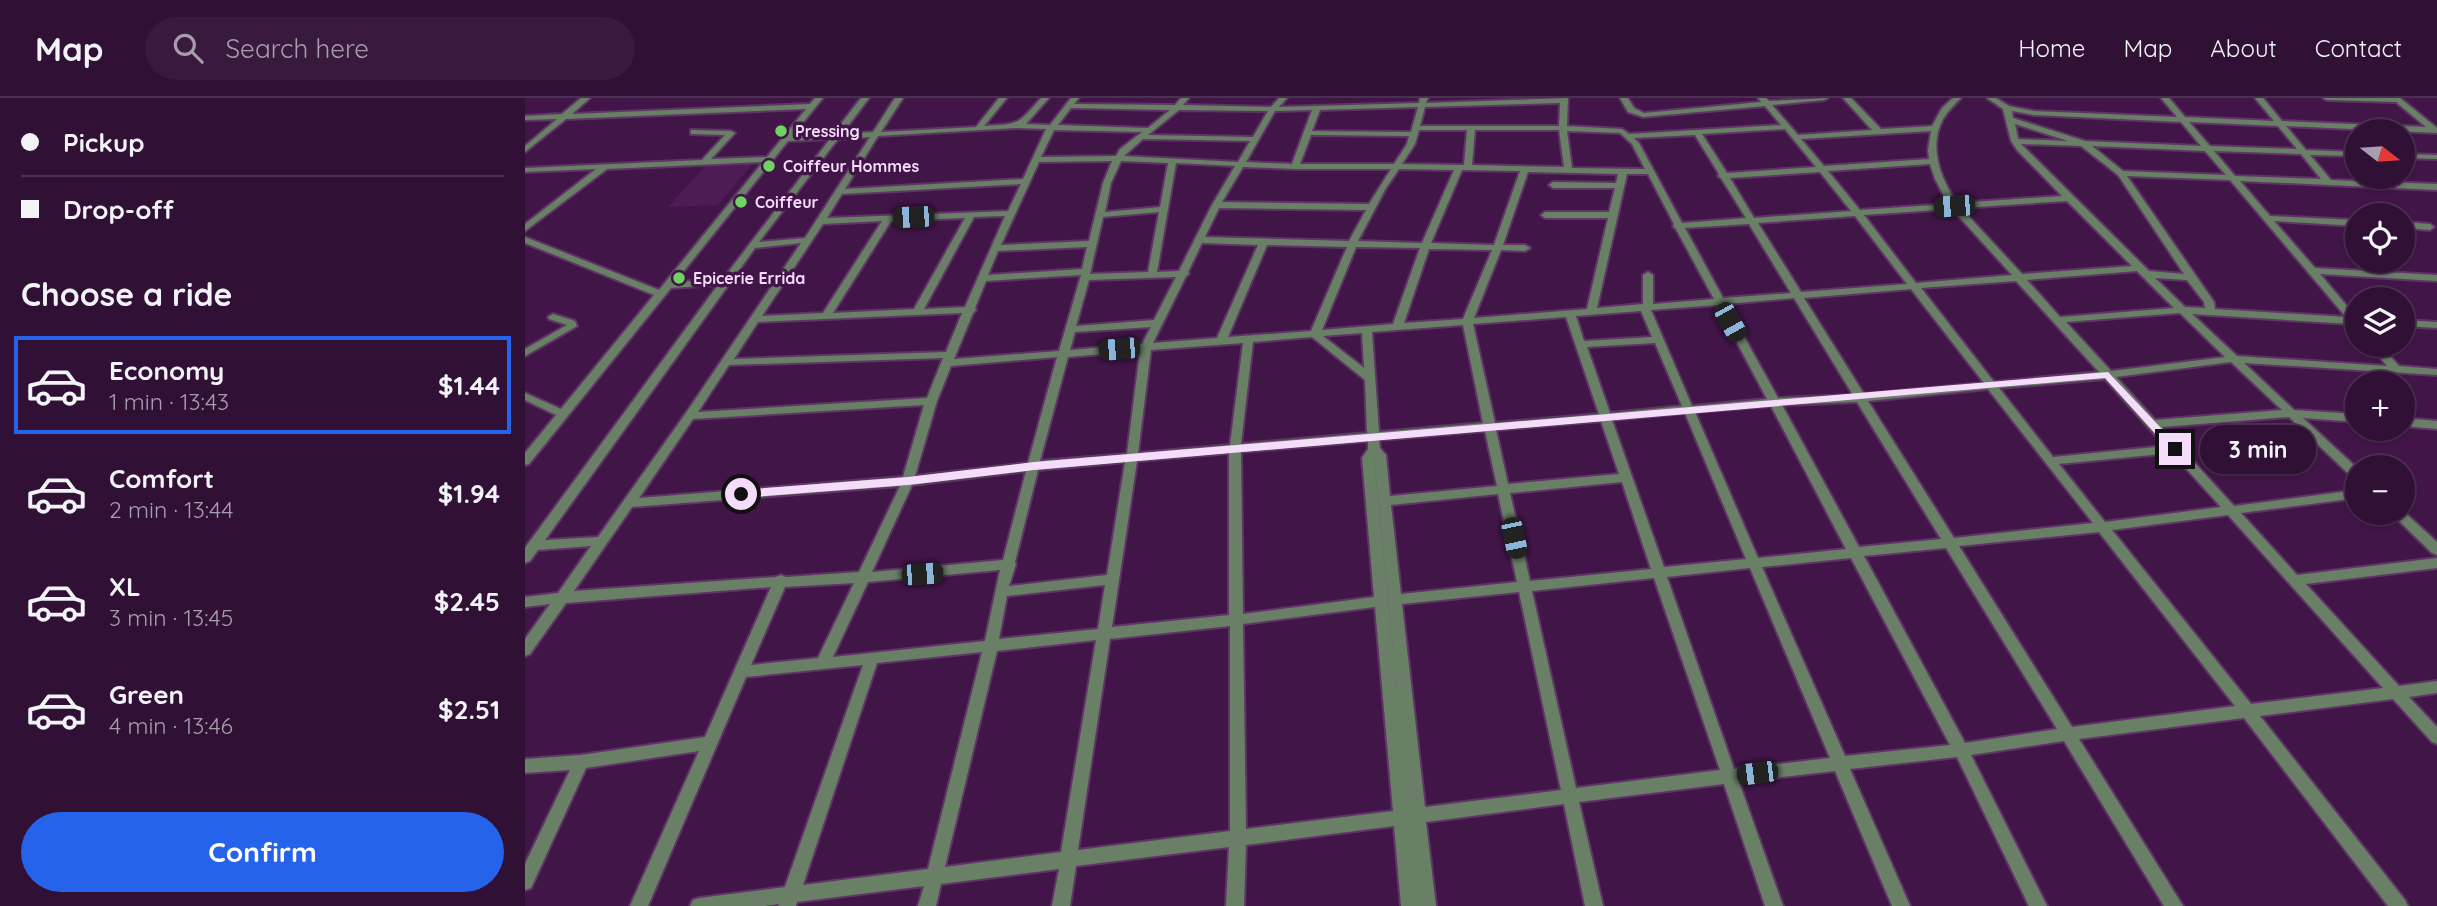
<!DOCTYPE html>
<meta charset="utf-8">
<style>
body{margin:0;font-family:Quicksand,sans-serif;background:#39193e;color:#f1f3f6;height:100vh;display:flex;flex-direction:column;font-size:26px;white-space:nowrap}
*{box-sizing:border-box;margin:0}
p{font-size:23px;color:#a89dad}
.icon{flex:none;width:38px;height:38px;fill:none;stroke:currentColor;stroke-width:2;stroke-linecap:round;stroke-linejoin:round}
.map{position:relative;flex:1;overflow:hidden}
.drawer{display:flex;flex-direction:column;background:#311036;width:525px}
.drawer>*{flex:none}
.banner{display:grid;align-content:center;height:154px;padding:0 21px;background:#311036}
.needle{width:46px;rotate:107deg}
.controls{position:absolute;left:1820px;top:21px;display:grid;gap:14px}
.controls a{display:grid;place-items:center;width:70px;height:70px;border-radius:50%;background:#311036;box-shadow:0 2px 5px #0004,0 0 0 2px #4c3051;font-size:35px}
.end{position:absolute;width:32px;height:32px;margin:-16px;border:9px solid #f6dcfb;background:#111;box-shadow:0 0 0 4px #111}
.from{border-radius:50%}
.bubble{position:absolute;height:49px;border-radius:24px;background:#311036;box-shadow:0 2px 5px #0004,0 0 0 2px #4c3051;font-size:23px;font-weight:800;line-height:49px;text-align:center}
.car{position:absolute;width:21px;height:42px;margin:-21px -10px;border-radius:9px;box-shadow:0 0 5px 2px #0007;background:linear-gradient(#222 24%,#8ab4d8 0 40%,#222 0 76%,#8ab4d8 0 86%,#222 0)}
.banner b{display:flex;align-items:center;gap:24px;height:66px;font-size:26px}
.banner b+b{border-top:2px solid #4c3051}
.banner i{width:18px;height:18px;background:#f1f3f6}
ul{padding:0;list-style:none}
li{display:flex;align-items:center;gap:21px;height:98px;margin:0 14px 10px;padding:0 7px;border:4px solid transparent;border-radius:0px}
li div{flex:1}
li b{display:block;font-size:26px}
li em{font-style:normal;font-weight:800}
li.active{border-color:#2563eb}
li>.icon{width:63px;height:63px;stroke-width:1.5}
h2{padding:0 21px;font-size:32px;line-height:84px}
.primary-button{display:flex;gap:14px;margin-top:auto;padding:14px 21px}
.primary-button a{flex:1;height:80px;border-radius:42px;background:#2563eb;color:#fff;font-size:28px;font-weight:800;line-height:80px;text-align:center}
header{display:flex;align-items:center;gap:42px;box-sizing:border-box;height:98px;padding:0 35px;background:#311036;border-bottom:2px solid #4c3051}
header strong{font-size:33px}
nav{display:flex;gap:38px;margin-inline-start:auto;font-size:24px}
.search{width:490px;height:63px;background:#39193e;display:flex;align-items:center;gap:18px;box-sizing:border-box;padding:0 24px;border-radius:38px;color:#a89dad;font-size:26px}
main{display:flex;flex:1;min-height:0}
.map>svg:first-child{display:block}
.built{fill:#4d1c55}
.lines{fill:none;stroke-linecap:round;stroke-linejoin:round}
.minor-casing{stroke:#5e3565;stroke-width:4}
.minor{fill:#697f66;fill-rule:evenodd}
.route{fill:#f6dcfb}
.poi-dot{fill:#6ed361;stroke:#411548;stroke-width:2.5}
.labels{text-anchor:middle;stroke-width:7;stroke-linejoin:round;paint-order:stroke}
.far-poi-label{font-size:16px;font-weight:bold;fill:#f6dcfb;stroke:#411548;text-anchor:start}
</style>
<header>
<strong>Map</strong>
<div class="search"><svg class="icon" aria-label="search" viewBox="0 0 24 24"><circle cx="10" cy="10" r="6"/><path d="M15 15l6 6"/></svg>Search here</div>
<nav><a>Home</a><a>Map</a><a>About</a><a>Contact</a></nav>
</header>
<main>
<section class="drawer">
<div class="banner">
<b><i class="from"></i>Pickup</b>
<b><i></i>Drop-off</b>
</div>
<h2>Choose a ride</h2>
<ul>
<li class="active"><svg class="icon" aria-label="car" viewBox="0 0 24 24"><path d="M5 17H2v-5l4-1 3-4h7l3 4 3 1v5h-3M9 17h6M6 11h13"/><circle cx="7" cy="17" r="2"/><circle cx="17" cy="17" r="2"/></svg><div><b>Economy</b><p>1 min · 13:43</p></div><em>$1.44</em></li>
<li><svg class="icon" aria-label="car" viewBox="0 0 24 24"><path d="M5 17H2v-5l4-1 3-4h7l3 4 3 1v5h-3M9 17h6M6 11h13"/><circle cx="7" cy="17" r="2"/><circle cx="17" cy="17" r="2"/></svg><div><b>Comfort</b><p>2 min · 13:44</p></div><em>$1.94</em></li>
<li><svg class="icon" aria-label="car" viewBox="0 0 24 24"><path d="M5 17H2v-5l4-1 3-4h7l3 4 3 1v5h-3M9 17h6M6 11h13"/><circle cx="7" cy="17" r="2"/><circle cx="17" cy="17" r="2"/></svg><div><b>XL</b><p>3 min · 13:45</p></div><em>$2.45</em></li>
<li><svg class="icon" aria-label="car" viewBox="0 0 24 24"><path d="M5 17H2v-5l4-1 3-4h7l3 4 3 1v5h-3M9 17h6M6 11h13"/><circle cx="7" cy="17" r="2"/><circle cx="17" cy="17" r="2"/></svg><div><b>Green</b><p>4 min · 13:46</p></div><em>$2.51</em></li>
</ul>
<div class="primary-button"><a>Confirm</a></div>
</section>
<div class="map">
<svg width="1912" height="808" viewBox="0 0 1912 808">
<rect width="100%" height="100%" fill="#411548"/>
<path class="built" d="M230 63 193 107 143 109 183 65Z"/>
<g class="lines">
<g class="minor-casing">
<path id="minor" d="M56 0H65L47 16 285 6 290 0H298L267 38 308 36 336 0H344L317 36 348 34 370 0H378L356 34 451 29 474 0H482L459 28C495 26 492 27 516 0H524L501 26 525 27 546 0H554L549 6 650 7 656 0H664L658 7 746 9 754 0H762L754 9 894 5 895 0H903L901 5 1043 0 1042 28 1097 31 1104 36 1256 27 1240 8 1118 19 1103 14 1095 0H1103L1109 10 1119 15 1236 4 1233 0H1241L1244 3 1303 0 1299 2 1247 7 1273 37 1347 32 1318 0H1326L1356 31 1407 28 1417 10 1428 0H1436C1429 7 1423 13 1418 21 1403 49 1416 81 1432 105L1537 98 1492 52 1486 43 1478 11 1462 0H1471L1484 8 1509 13 1652 19 1636 0H1644L1660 19 1749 23 1730 0H1738L1757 23 1901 29 1871 4 1802 2 1798 0H1875L1912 30V35L1761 28 1781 52 1832 54V58L1785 57 1806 82 1912 86V92L1715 83 1745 118 1832 122V128L1749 123 1790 170 1912 177V183L1795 176 1832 220V229L1826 226 1667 216 1712 258 1862 268 1845 247H1855L1874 268 1912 271V277L1719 265 1769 312 1832 316V324L1778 320 1832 370V381L1828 380 1764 319 1637 329 1709 408 1832 392V400L1716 415 1772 477 1912 460V470L1781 486 1874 588 1912 583V595L1884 599 1912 629V646L1907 644 1868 601 1735 618 1880 802 1883 808H1863L1719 620 1554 641 1658 808H1639L1539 643 1446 657 1522 808H1504L1432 659 1325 671 1385 808H1367L1310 673 1214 684 1258 808H1240L1199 686 1054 704 1078 808H1060L1039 706 901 724 911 808H876L869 728 721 747 719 808H701L704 749 551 768 545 808H527L534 771 416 786 411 808H393L399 788 272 804 271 808H253L254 806 240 808H165L168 802 174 800 260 789 338 567 221 579 123 808H105L174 653 61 670 6 790 0 792V766L45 672 0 675V661L56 657 180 639 246 489 41 505 5 556 0 558V541L25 506 0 509V499L33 495 66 448 13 452 5 463 0 465V450L193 187 146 190 4 366 0 367V355L31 317 0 302V295L36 311 129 197 0 145V139L134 192 238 64 82 71 0 133V126L71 71 0 74V70L177 62 200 37 166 36V32H169L206 33 210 35 186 61 242 59 281 11 41 21 0 54V48L32 21 0 22V18L37 16ZM1035 5 1034 28H895L900 9ZM893 9 886 34 787 33 795 12ZM546 10 645 12 623 30 533 27ZM654 12 743 13 728 39 623 37ZM787 12 767 66 721 64 750 13ZM1487 13 1509 17 1656 24 1676 48 1560 43 1488 20ZM1664 24 1753 28 1772 51 1685 48ZM1490 26 1543 43 1493 41ZM491 30 521 31 498 81 320 91 353 38ZM1260 31 1291 69 1202 75 1177 36ZM529 32 617 34 595 51 591 58 516 59ZM894 32H942L939 67 877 66 890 46ZM950 32H1034L1039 69 947 67ZM1042 33 1095 35 1107 46 1120 71 1047 70ZM1406 33 1403 52 1404 61 1299 68 1276 41ZM786 37 884 38 882 46 869 66H775ZM1170 37 1194 76 1193 78 1196 80 1221 120 1157 125 1114 45 1109 40ZM345 39 280 140 234 144 313 41ZM305 41 198 181 150 184 263 43ZM618 41 725 43 713 64 599 58ZM1496 46 1556 48 1593 77 1659 176 1624 173ZM1567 48 1680 53 1701 77 1598 73ZM1689 53 1776 56 1796 81 1710 78ZM587 63 578 85 564 143 476 147 514 64ZM596 63 643 65 635 109 580 114 586 85ZM651 65 710 68 687 107 654 173 632 174ZM1405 66 1410 81 1423 106 1335 112 1303 73ZM718 69 770 71H866L844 106 697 104ZM874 71 929 72 897 145 833 143 861 90ZM937 72 995 73 969 147 906 145ZM1003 74 1093 76 1091 85 1028 84 1024 87 1028 90H1090L1084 114H1020L1016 117 1020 120H1083L1062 211 949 220 976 152 1000 153 1005 150 1000 147H978ZM1295 74 1326 113 1229 120 1205 80ZM1102 76H1123L1149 126 1148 128 1151 131 1189 201 1128 206V177L1123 174 1118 177V206L1072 210ZM1602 78 1705 82 1821 219 1690 211 1689 204ZM496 86 483 113 302 120 317 96ZM1542 103 1607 168 1497 176 1436 110ZM694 110 841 112 824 143 680 139ZM1427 111 1487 177 1391 185 1339 117ZM634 114 623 174 565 176 578 119ZM480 118 440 209 399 211 449 119ZM1330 118 1382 186 1276 194 1233 125ZM440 120 389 211 308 215 366 123ZM357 123 298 215 237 218 298 126ZM1224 126 1266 195 1198 200 1160 130ZM276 145 161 315 73 439 20 442 230 150ZM677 145 733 147 692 240 628 245 661 178 664 176 663 174ZM742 147 822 149 786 233 703 239ZM562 149 557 171 463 177 473 153ZM831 149 895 150 868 226 797 232ZM904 151 967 152 938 221 879 225ZM1612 173 1649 210 1535 219 1502 182ZM556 177 534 253 429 261 448 215 451 212 450 210 461 183ZM651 179 629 222 551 228 564 182ZM1630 180 1662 182 1679 204 1680 210 1660 209ZM1491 183 1574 274 1469 284 1396 190ZM1386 191 1459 285 1339 296 1279 200ZM1269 200 1328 297 1253 300 1201 206ZM1192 207 1242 301 1167 308 1126 212ZM1116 213 1127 239 1059 243 1051 218ZM437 215 421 254 209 261 233 224ZM1655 215 1700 259 1586 273 1541 224ZM1041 219 1074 316 970 325 948 226ZM938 227 958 325 854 334 847 234ZM626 229 617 246 545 252 550 234ZM837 235 839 270 798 238ZM787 239 840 282 842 335 716 346 728 244ZM718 245 705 347 613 355 626 252ZM1130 245 1157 308 1085 315 1062 249ZM615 253 602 356 515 363 543 259ZM532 259 503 365 390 378 412 303 426 268ZM418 260 402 300 173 314 204 267ZM1706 264 1757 312 1630 322 1591 279ZM1580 281 1640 348 1528 359 1474 290ZM1463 291 1568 425 1429 440 1343 303ZM1332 304 1416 441 1334 449 1257 307ZM399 307 378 379 114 400 168 321ZM1246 308 1321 451 1233 460 1170 314ZM1160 315 1221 461 1139 469 1087 322ZM1076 323 1094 376 983 386 971 332ZM960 333 972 388 865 398 861 357 855 350 854 342ZM843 343V351L837 360 849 499 718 516 716 354ZM704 355V517L587 529 612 363ZM1647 355 1696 409 1580 424 1534 366ZM849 359 884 711 849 360ZM600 364 582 477 484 488 491 466 490 464 513 372ZM501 373 478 462 347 474 387 387ZM1097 384 1126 471 1005 483 985 395ZM375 388 334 474 261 479 256 477 251 479 49 493 107 409ZM973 396 992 484 876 496 866 407ZM1703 417 1858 590 1726 606 1587 432ZM1574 434 1710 608 1547 629 1434 448ZM1421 450 1532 631 1440 645 1339 458ZM1326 460 1425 647 1320 658 1237 469ZM1225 470 1305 660 1209 671 1142 479ZM475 472 460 543 308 559 343 484ZM1129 480 1195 672 1051 690 1007 493ZM329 485 293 560 226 567 260 489ZM580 487 573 531 474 541 482 498ZM994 494 1036 692 900 709 877 506ZM850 509 868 713 721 731 718 526ZM705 528V733L553 752 585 541ZM571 542 536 754 420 769 472 553ZM457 554 403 771 278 787 352 565Z
M1878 56 1912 57V61L1878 60Z
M1878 124 1905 126 1909 129 1905 132 1878 130Z
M28 216 50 223 52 228 0 258V251L42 227 24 221 23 219Z
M1878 222 1912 224V230L1878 228Z
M1878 320 1912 323V331L1878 328Z
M1878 413 1912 444V457L1907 455 1866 415H1878Z"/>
</g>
<use href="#minor" class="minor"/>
</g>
<path class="route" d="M1583 274 1653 348V353H1646L1580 280 509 372 383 387 216 400 210 396 216 392 383 379 509 364Z"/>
<g class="poi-dot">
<circle cx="256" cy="33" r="7"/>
<circle cx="244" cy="68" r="7"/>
<circle cx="216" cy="104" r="7"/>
<circle cx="154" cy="180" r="7"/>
</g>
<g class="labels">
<g class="far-poi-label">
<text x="270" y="39">Pressing</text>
<text x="258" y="74">Coiffeur Hommes</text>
<text x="230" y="110">Coiffeur</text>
<text x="168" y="186">Epicerie Errida</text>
</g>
</g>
</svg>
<div class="controls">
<a><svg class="needle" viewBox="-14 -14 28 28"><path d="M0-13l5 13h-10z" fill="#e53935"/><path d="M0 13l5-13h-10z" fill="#a89dad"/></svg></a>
<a><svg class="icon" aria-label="locate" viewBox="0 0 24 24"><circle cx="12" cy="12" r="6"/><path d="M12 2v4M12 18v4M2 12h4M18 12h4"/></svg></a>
<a><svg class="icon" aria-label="layers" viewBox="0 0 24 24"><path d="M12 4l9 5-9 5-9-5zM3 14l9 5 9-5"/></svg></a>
<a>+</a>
<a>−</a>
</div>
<i class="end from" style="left:216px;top:396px"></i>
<i class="end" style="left:1650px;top:351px"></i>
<div class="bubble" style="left:1675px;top:327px;width:116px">3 min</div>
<i class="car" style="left:1429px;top:108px;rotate:266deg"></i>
<i class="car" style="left:388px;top:119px;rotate:268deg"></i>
<i class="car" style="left:1205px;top:224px;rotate:151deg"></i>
<i class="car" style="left:594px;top:251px;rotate:265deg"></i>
<i class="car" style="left:989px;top:440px;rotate:168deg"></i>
<i class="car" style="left:397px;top:476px;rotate:86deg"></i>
<i class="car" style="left:1232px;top:675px;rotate:263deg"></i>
</div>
</main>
